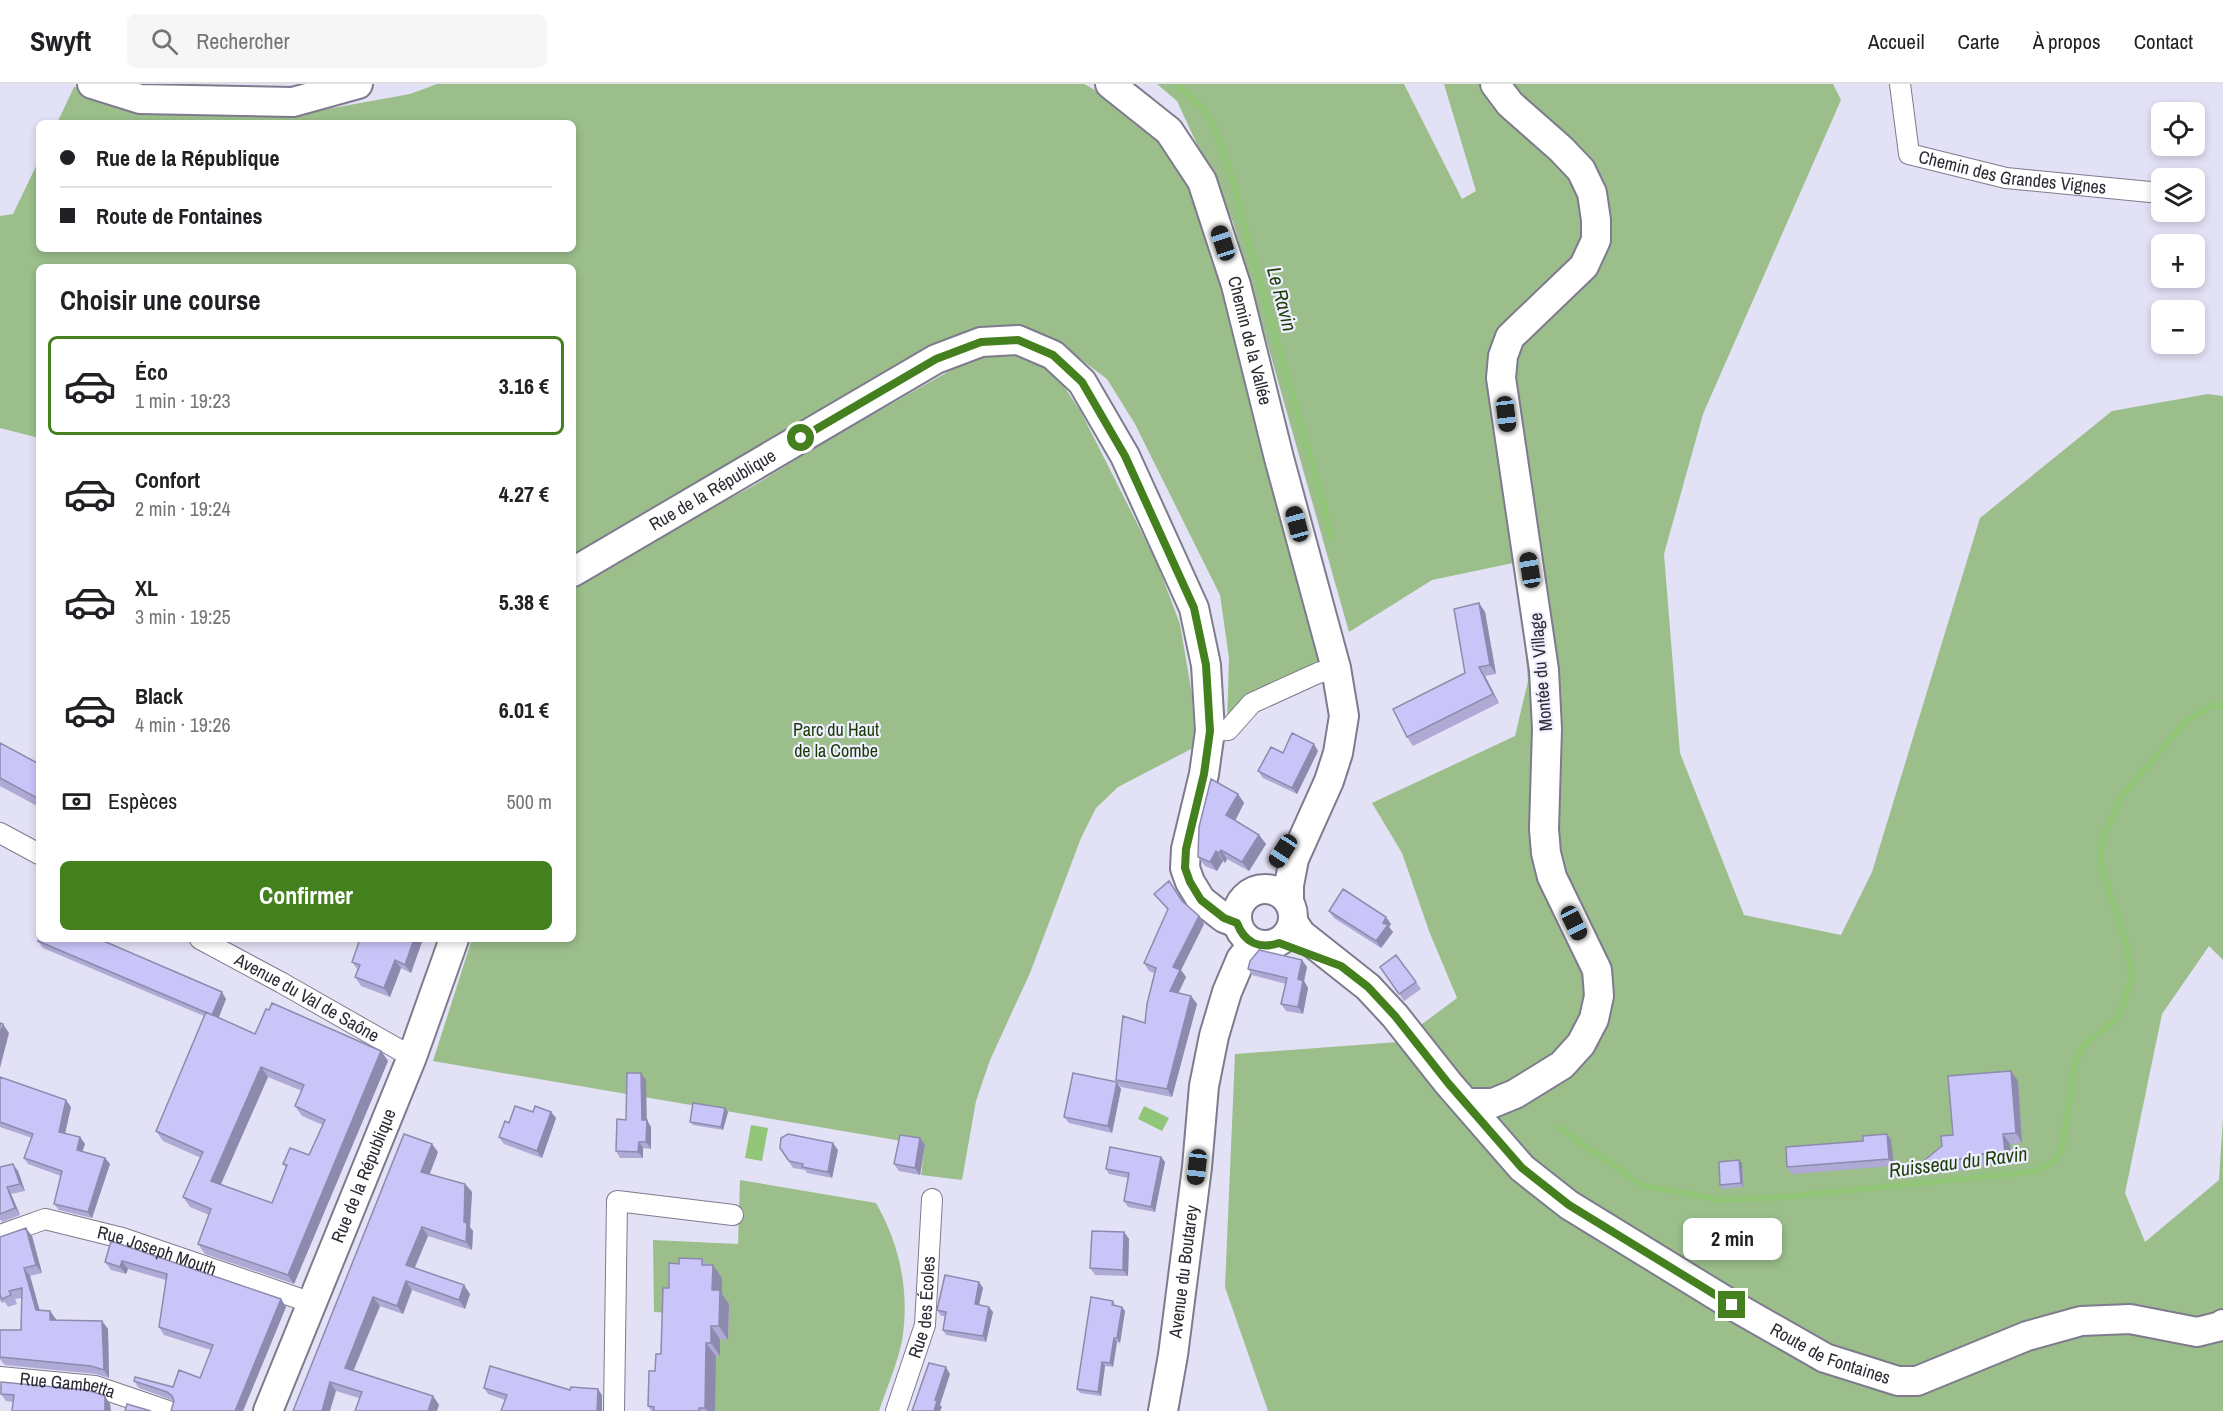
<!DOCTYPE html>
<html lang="fr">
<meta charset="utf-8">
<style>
body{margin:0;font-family:"Archivo Narrow",sans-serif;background:#f6f6f6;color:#202124;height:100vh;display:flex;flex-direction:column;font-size:22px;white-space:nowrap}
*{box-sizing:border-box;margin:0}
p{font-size:20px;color:#757577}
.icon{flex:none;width:33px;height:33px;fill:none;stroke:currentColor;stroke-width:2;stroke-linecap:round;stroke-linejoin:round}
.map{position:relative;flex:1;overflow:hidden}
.drawer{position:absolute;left:36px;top:180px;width:540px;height:678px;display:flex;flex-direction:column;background:#fff;border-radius:9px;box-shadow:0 3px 9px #0003}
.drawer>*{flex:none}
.hud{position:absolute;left:36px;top:36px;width:540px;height:132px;border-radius:9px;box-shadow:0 3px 9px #0003;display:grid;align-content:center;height:132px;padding:0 24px;background:#fff}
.buttons{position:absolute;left:2151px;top:18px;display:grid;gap:12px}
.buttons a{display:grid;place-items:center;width:54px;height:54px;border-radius:9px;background:#fff;box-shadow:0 3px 9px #0003;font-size:30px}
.end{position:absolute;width:27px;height:27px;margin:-14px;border:8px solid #44801d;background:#fff;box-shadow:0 0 0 3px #fff}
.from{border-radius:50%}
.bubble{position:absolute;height:42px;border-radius:9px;background:#fff;box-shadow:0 3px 9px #0003;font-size:20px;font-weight:700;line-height:42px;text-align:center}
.car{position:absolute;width:18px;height:36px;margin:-18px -9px;border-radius:8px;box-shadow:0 0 4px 2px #0007;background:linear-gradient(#222 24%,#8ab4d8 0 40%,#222 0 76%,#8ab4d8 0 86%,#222 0)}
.hud b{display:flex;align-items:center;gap:21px;height:57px;font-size:22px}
.hud b+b{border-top:2px solid #e0e0e0}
.hud i{width:15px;height:15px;background:#202124}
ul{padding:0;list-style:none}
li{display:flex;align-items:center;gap:18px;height:99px;margin:0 12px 9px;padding:0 12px;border:3px solid transparent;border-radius:9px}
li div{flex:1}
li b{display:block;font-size:22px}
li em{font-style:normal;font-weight:700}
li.on{border-color:#44801d}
li>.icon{width:54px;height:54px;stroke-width:1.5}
h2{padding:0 24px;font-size:27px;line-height:72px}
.pay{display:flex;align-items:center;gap:15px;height:66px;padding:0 24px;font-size:22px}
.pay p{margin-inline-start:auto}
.primary-button{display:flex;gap:12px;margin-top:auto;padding:12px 24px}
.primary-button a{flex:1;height:69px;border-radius:9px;background:#44801d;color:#fff;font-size:24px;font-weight:700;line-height:69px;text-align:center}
header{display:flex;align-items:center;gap:36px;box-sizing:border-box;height:84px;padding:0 30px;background:#fff;border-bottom:2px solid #e0e0e0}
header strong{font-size:28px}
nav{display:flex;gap:33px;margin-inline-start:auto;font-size:21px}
.search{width:420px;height:54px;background:#f6f6f6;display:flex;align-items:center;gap:15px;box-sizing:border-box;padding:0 21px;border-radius:9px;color:#757577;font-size:22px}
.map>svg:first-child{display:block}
.green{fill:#9bbe8b}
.water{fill:#91c578}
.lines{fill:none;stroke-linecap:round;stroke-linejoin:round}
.stream{stroke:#91c578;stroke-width:6}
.street-casing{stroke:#7d7b8d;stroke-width:22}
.secondary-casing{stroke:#7d7b8d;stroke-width:32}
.street{stroke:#fff;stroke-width:20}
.secondary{stroke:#fff;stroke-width:28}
.wall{fill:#aea9d5;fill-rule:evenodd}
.shaded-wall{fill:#8d8aae}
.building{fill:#cac5f8;stroke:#8d8aae;stroke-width:1.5;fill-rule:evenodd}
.route{stroke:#44801d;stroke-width:8}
.labels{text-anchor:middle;stroke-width:4.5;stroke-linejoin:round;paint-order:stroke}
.street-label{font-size:18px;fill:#2c2b33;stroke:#f0efff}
.park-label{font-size:18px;fill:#183802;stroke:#f0efff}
.water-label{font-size:20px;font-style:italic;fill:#1c3d06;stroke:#f0efff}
</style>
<header>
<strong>Swyft</strong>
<div class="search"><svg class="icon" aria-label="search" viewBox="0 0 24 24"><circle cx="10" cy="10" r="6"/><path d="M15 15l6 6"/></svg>Rechercher</div>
<nav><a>Accueil</a><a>Carte</a><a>À propos</a><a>Contact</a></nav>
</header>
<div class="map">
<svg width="2223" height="1327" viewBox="0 0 2223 1327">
<rect width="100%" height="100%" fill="#e3e1f5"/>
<path class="green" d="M437 0H1084C1131 24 1166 64 1200 103L1328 576 1227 639 1229 574 1220 511 1135 340 1107 295 1055 256 1020 245 984 243 573 474V183H39V354L0 344V132L13 130 39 76V165H573V39H57L74 3 294 31 410 10Z
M1157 0H1404L1462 115 1476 107 1444 0H1833L1841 16 1703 330 1664 470 1680 669 1744 831 1841 851 1872 788 1980 434 2112 327 2208 310 2223 312V876L2209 862 2162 930 2125 1109 2145 1158 2219 1096 2223 1034V1327H1268L1225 1203 1235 970 1398 958 1457 914 1429 847 1402 769 1372 719 1515 652 1528 597 1518 478 1432 496 1349 548 1233 138 1177 17Z
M1014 268 1039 277 1061 298 1081 328 1157 479 1180 540 1192 611 1195 663 1118 703 1096 724 1081 754 1030 889 990 976 976 1017 962 1096 921 1091 925 1061 433 977 472 855H573V499L753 402 838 350 967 277 993 269Z
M740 1096 876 1119C900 1161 910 1208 902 1257 897 1280 887 1304 879 1327H715L710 1272 720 1255H728L729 1220 672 1229 654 1228 653 1156 738 1160Z"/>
<path class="water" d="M1144 1022 1169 1034 1162 1047 1138 1035Z
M751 1041 768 1044 762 1077 745 1074Z"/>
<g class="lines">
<path class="stream" d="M1175 0 1203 24 1213 40 1232 94 1251 167 1324 422 1331 455
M1560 1044 1641 1101 1720 1116 1786 1113 2036 1087 2056 1076 2062 1064 2075 980 2084 961 2118 934 2132 894 2126 859 2100 778 2102 754 2121 713 2185 638 2210 623 2223 621"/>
<g class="street-casing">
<g id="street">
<path id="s1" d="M1900 0 1909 70 2006 94 2150 108"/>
<path d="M1210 647 1228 646 1252 619 1318 589 1336 584"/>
<path d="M0 749 39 770"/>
<path id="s2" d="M200 855 282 899 412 973"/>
<path id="s3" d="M0 1151 45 1135 122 1154 312 1219"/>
<path id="s4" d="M0 1293 95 1302 168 1327"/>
<path d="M614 1327 617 1117 733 1131"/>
<path id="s5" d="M896 1327 925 1241 932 1115"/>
</g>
</g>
<g class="secondary-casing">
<g id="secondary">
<path d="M92 0 140 15 293 18 358 0"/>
<path id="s6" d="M1110 0 1169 47 1202 97 1236 201 1279 374 1336 584 1344 632 1338 669 1329 697 1294 775 1289 801V818"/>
<path id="s7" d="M573 488 936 275 981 258 1018 256 1053 271 1082 298 1125 372 1194 524 1206 581 1210 647 1204 690 1186 765 1185 784 1190 798 1201 816 1224 834 1237 839"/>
<circle cx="1265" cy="833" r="28"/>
<path id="s8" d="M1293 838 1301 850 1368 903 1395 932 1448 999 1522 1084 1569 1121 1732 1221 1825 1274 1898 1297H1917L2027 1252 2081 1237 2130 1235 2197 1248 2221 1242 2223 1240"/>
<path d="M1466 1019H1493L1515 1010 1562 981 1581 960 1594 935 1599 912 1597 886 1552 793 1546 769 1544 745 1547 645 1544 586 1501 294 1503 272 1510 253 1584 182 1596 156V136L1592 109 1581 86 1561 65 1510 20 1495 0"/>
<path id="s9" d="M268 1327 412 973 454 855"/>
<path id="s10" d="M1163 1327 1173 1271 1197 1083 1204 1002 1214 952 1227 908 1241 875 1253 860"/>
</g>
</g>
<use href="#street" class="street"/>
<use href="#secondary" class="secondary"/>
</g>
<path class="wall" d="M1479 519 1485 528 1496 590 1485 592 1499 619 1413 662 1407 653 1465 589Z
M0 659 39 680V723L0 702Z
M1318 667 1297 710 1263 694 1258 687 1283 669Z
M1238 710 1244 719 1235 736 1259 751 1266 760 1249 787 1227 775 1225 779 1223 777 1217 787 1205 782 1198 773Z
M1169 797 1183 818 1199 832 1204 840 1181 886 1186 893 1178 909 1191 912 1197 920 1172 1013 1121 1003 1116 996 1145 939 1154 889 1149 887 1144 879 1168 826 1154 810Z
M1329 827 1391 840 1389 843 1393 848 1381 864 1334 834Z
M360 855H423L411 889 401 884 390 913 361 902 355 893 358 886 352 878Z
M38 857 226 915 218 934 255 950 381 967 388 977 294 1200 205 1170 198 1160 209 1131 190 1123 183 1113 201 1074 163 1057 156 1047 204 932 43 864ZM268 993 302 1007 295 1022 302 1032 323 1041 309 1071 283 1080 286 1084 272 1119 220 1101Z
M1396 871 1421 905 1404 917 1380 883Z
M1302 876 1307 883 1304 897 1308 904 1303 930 1286 927 1281 920 1286 900 1252 891 1248 885Z
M2011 987 2018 997 2022 1059 2010 1060 2012 1078H2000L1962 1086 1928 1089 1921 1079 1942 1062Z
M0 993 71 1023 65 1049 80 1053 85 1060 82 1067 105 1074 110 1080 92 1134 59 1126 54 1120 61 1092 28 1080 24 1074 32 1054 0 1043Z
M646 996V1036L651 1043V1065L643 1064V1074H620L616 1067 626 1036Z
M1117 998 1121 1005 1112 1049 1069 1039 1064 1033Z
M725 1024 728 1028 723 1046 693 1041 690 1038Z
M533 1028H551L556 1034 542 1074 504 1060 499 1053 509 1039Z
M1887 1050 1891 1056 1894 1082 1792 1090 1787 1083Z
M925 1061 920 1091 899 1087 894 1080Z
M780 1064 838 1066 832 1094 807 1089 805 1086 793 1084Z
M438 1068 430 1090 465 1100 472 1108 470 1143 473 1147 472 1166 428 1152 415 1184 470 1210 465 1225 412 1206 403 1230 380 1222 354 1286 433 1312 439 1321 359 1314 336 1307 293 1327Z
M1161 1073 1165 1078 1155 1128 1128 1123 1124 1117 1128 1094 1109 1090 1106 1085Z
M1742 1079 1743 1103 1722 1105 1720 1101Z
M0 1083 18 1087 25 1107 11 1110 20 1131 2 1138 0 1135Z
M1124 1148 1129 1155 1128 1192 1095 1191 1090 1184Z
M32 1152 42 1189 30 1192 40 1227H50L56 1236 102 1237 108 1245 109 1294 96 1290 5 1281 0 1275V1246H21V1214L15 1215 17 1220 8 1223 5 1218 2 1219 0 1216V1153Z
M111 1157 281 1215 286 1223 243 1327H171L174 1317 172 1316 139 1304 134 1297 173 1303 200 1294 211 1266 164 1251 159 1243 166 1196 128 1185 126 1190 111 1186 105 1178Z
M702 1175 707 1181H713L722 1194V1210L729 1220 728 1256 720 1255V1272H716L715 1327H651L648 1322 655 1287 661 1270 679 1180Z
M979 1198 983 1204 979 1221 993 1228 986 1258 946 1251 943 1246 945 1232H941L937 1226Z
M1113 1217 1116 1222 1125 1227 1120 1259 1117 1258 1113 1283 1105 1282 1101 1312 1080 1309 1077 1305Z
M484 1304 570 1306 602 1311 505 1316 488 1310Z
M1 1310 110 1320 13 1318 6 1317Z"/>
<path class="shaded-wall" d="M1479 519 1485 528 1496 590 1490 581Z
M1479 583 1485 592 1499 619 1493 610Z
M1314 660 1318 667 1297 710 1292 704Z
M1238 710 1244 719 1233 741 1226 731Z
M1259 751 1266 760 1249 787 1242 778Z
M1221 766 1227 775 1225 779 1219 769Z
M1216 767 1223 777 1217 787 1210 778Z
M1199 832 1204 840 1181 886 1186 893 1176 914 1170 907 1173 883Z
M1386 833 1391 840 1389 843 1393 848 1381 864 1376 857 1383 839Z
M414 855H423L411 889 405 881Z
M395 876 401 884 390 913 384 904Z
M1302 876 1307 883 1304 897 1308 904 1303 930 1298 923V895Z
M222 908 226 915 217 938 212 931Z
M1191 912 1197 920 1172 1013 1167 1005Z
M3 940 9 949 0 984V953Z
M381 967 388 977 294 1200 288 1191Z
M261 983 268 993 218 1107 211 1097Z
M2011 987 2018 997 2022 1059 2016 1049Z
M641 989 646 996 647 1043 642 1036Z
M1117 998 1121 1005 1112 1049 1108 1042Z
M66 1016 71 1023 64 1054 59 1048Z
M725 1024 728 1028 723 1046 721 1043Z
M551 1028 556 1034 542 1074 537 1067Z
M647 1036 651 1043V1065L646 1058Z
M1887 1050 1891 1056 1894 1082 1889 1075Z
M2003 1050 2010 1060 2012 1078 2005 1068Z
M80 1053 85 1060 81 1072 77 1066Z
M920 1054 925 1061 920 1091 915 1084Z
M639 1058 643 1064V1074L638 1068Z
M833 1059 838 1066 832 1094 828 1088Z
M432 1060 438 1068 427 1096 421 1088Z
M1161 1073 1165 1078 1155 1128 1151 1123Z
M105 1074 110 1080 92 1134 88 1128Z
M1739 1076 1742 1079 1743 1103 1741 1099Z
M13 1080 18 1087 25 1107 20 1100Z
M465 1100 472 1108 470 1143 473 1147 472 1166 466 1158 464 1138Z
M7 1103 11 1110 20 1131 15 1124Z
M422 1143 428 1152 412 1189 406 1181Z
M26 1144 32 1152 42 1189 36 1181Z
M1124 1148 1129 1155 1128 1192 1123 1186Z
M122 1177 128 1185 126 1190 120 1183Z
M713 1181 722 1194V1210L729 1220 728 1256 719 1242 712 1206Z
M24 1184 30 1192 42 1235 36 1226Z
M406 1197 412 1206 403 1230 397 1222Z
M979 1198 983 1204 978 1225 975 1220Z
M464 1201 470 1210 465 1225 459 1216Z
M373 1213 380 1222 351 1292 345 1284Z
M281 1215 286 1223 243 1327H235Z
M989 1223 993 1228 986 1258 983 1252Z
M1122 1223 1125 1227 1120 1259 1117 1254Z
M50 1227 56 1235V1244L50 1236Z
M102 1237 108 1245 109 1294 104 1286Z
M711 1242 720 1255V1272L711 1259Z
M1114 1254 1117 1258 1113 1283 1110 1279Z
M706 1259 716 1272 715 1327H707L705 1324Z
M1102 1278 1105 1282 1101 1312 1098 1308Z
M946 1283 950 1290 940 1321 942 1323 940 1327H934L935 1316Z
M330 1298 336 1307 330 1327H322Z
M598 1305 602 1311V1327H597Z
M105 1312 110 1320 111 1327H105Z
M433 1312 439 1321 437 1327H428Z"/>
<path class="building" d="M1479 519 1490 581 1479 583 1493 610 1407 653 1393 625 1465 589 1454 525Z
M1292 649 1314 660 1292 704 1258 687 1271 663 1283 669Z
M0 659 39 680V715L0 694Z
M1211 695 1238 710 1226 731 1259 751 1242 778 1221 766 1219 769 1216 767 1210 778 1198 773 1199 743Z
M1169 797 1182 817 1199 832 1173 883 1180 886 1170 907 1191 912 1167 1005 1116 996 1123 932 1145 939 1147 920 1156 884 1144 879 1168 825 1154 810Z
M1343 805 1386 833 1383 839 1388 841 1376 857 1329 827Z
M39 855H99L222 908 212 931 38 857Z
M360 855H414L405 881 395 876 384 904 355 893 360 881 352 878Z
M1259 866 1302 876 1298 895 1303 897 1298 923 1281 920 1287 894 1248 885 1250 877Z
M1396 871 1416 898 1399 910 1380 883Z
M272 919 381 967 288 1191 198 1160 211 1125 183 1113 203 1068 156 1047 206 928 255 950 266 925 269 926ZM261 983 304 1001 295 1022 325 1036 309 1071 290 1064 283 1080 287 1081 272 1119 211 1097Z
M0 939 3 940 0 953Z
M2011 987 2016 1049 2003 1050 2005 1068H1993L1955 1076 1921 1079 1942 1062 1941 1052 1953 1051 1948 992Z
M627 989H641L642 1036H647L646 1058H639L638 1068 616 1067 617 1035 626 1036Z
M1073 989 1117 998 1108 1042 1064 1033Z
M0 993 66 1016 59 1048 80 1053 77 1066 105 1074 88 1128 54 1120 62 1087 24 1074 33 1050 0 1038Z
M693 1019 725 1024 721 1043 690 1038Z
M515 1022 533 1028 535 1022 551 1028 537 1067 499 1053 505 1037 509 1039Z
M404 1050 432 1060 421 1088 465 1100 464 1138 467 1139 466 1158 422 1143 406 1181 464 1201 459 1216 406 1197 397 1222 373 1213 345 1284 433 1312 428 1327H355L362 1308 330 1298 322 1327H293Z
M788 1050 833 1059 828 1088 802 1083 803 1080 789 1077 780 1064 781 1054Z
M1887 1050 1889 1075 1787 1083 1786 1063 1863 1057V1052Z
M900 1051 920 1054 915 1084 894 1080Z
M1110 1063 1161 1073 1151 1123 1124 1117 1129 1089 1106 1085Z
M1739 1076 1741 1099 1720 1101 1719 1078Z
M13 1080 20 1100 7 1103 15 1124 0 1130V1083Z
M26 1144 36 1181 24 1184 36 1226 50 1227V1236L102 1237 104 1286 91 1282 0 1273V1246H21L22 1204 9 1207 11 1211 2 1215 0 1211V1153Z
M1092 1147 1124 1148 1123 1186 1090 1184Z
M111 1157 281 1215 235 1327H171L174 1317 172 1312 167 1308 134 1297 135 1293 173 1303 179 1286 200 1294 213 1261 159 1243 167 1190 122 1177 120 1183 105 1178Z
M679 1174 702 1175V1181H713L712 1206H720L719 1242H711V1259H706L705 1324H699V1327H654V1323L648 1322 649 1287H655L656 1270H661L663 1204H669V1179L679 1180Z
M945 1191 979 1198 975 1220 989 1223 983 1252 943 1246 946 1228 937 1226Z
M1091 1213 1113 1217 1112 1221 1122 1223 1117 1254H1114L1110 1279 1102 1278 1098 1308 1077 1305Z
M929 1279 946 1283 935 1316 937 1317 934 1327H912Z
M490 1282 570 1306 571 1303 598 1305 597 1327H501L507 1311 484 1304Z
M1 1298 87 1306 105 1312V1327H12L14 1311 1 1310Z
M127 1320 151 1327H125Z"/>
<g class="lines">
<path class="route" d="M801 354 936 275 981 258 1018 256 1053 271 1082 298 1125 372 1194 524 1206 581 1210 647 1204 690 1186 765 1185 784 1190 798 1201 816 1224 834 1237 839C1244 858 1259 866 1279 859L1341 882 1368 903 1395 932 1448 999 1522 1084 1569 1121 1732 1221"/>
</g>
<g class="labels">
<g class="street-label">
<text dy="6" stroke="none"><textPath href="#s1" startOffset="176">Chemin des Grandes Vignes</textPath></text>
<text dy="6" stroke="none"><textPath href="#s6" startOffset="302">Chemin de la Vallée</textPath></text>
<text dy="6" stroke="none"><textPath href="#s7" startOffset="162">Rue de la République</textPath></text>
<text transform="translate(1541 588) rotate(-95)" y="6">Montée du Village</text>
<text dy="6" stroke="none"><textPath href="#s2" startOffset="122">Avenue du Val de Saône</textPath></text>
<text dy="6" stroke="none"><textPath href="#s9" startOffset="254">Rue de la République</textPath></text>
<text dy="6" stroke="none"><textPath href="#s3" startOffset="164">Rue Joseph Mouth</textPath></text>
<text dy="6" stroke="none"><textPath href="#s10" startOffset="141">Avenue du Boutarey</textPath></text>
<text dy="6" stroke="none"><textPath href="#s5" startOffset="108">Rue des Écoles</textPath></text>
<text dy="6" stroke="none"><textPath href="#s8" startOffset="699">Route de Fontaines</textPath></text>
<text dy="6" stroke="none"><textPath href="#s4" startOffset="68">Rue Gambetta</textPath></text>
</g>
<g class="park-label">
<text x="836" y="652">Parc du Haut<tspan x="836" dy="21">de la Combe</tspan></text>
</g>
<g class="water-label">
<text transform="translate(1282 215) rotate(75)" y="7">Le Ravin</text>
<text transform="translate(1958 1078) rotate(-7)" y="7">Ruisseau du Ravin</text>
</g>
</g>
</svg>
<div class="buttons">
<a><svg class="icon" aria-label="locate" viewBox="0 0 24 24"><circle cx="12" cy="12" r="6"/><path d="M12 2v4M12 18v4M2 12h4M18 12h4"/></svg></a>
<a><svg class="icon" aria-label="layers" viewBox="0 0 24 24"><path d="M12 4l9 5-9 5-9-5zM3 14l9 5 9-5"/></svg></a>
<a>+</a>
<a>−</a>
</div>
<i class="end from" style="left:801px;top:354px"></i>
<i class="end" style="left:1732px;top:1221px"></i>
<div class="bubble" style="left:1683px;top:1134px;width:99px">2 min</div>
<i class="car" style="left:1223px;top:159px;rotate:342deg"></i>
<i class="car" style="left:1506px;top:330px;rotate:173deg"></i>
<i class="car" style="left:1297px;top:440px;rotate:345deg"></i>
<i class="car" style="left:1530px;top:486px;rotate:351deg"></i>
<i class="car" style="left:1283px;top:767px;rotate:213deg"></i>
<i class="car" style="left:1574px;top:839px;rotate:154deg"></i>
<i class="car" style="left:1197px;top:1083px;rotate:187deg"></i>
<div class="hud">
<b><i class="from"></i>Rue de la République</b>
<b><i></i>Route de Fontaines</b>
</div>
<section class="drawer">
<h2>Choisir une course</h2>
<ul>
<li class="on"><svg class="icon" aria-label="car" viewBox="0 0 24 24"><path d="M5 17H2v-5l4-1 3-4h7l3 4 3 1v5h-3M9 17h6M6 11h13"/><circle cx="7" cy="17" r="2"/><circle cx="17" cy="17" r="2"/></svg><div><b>Éco</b><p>1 min · 19:23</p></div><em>3.16 €</em></li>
<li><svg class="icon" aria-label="car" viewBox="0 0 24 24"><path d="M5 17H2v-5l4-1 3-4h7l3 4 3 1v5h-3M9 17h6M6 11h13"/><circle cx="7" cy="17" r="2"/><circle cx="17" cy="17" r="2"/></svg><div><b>Confort</b><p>2 min · 19:24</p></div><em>4.27 €</em></li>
<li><svg class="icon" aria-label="car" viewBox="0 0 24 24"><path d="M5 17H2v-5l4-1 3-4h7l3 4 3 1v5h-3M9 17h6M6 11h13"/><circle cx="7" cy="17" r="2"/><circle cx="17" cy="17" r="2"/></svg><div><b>XL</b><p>3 min · 19:25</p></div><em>5.38 €</em></li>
<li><svg class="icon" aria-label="car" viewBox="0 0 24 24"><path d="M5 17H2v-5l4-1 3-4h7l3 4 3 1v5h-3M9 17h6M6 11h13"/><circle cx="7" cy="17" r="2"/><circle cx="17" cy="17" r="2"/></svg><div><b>Black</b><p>4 min · 19:26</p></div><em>6.01 €</em></li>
</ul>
<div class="pay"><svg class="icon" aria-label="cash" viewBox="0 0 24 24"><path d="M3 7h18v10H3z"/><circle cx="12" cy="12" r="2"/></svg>Espèces<p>500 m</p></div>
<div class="primary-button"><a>Confirmer</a></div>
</section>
</div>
